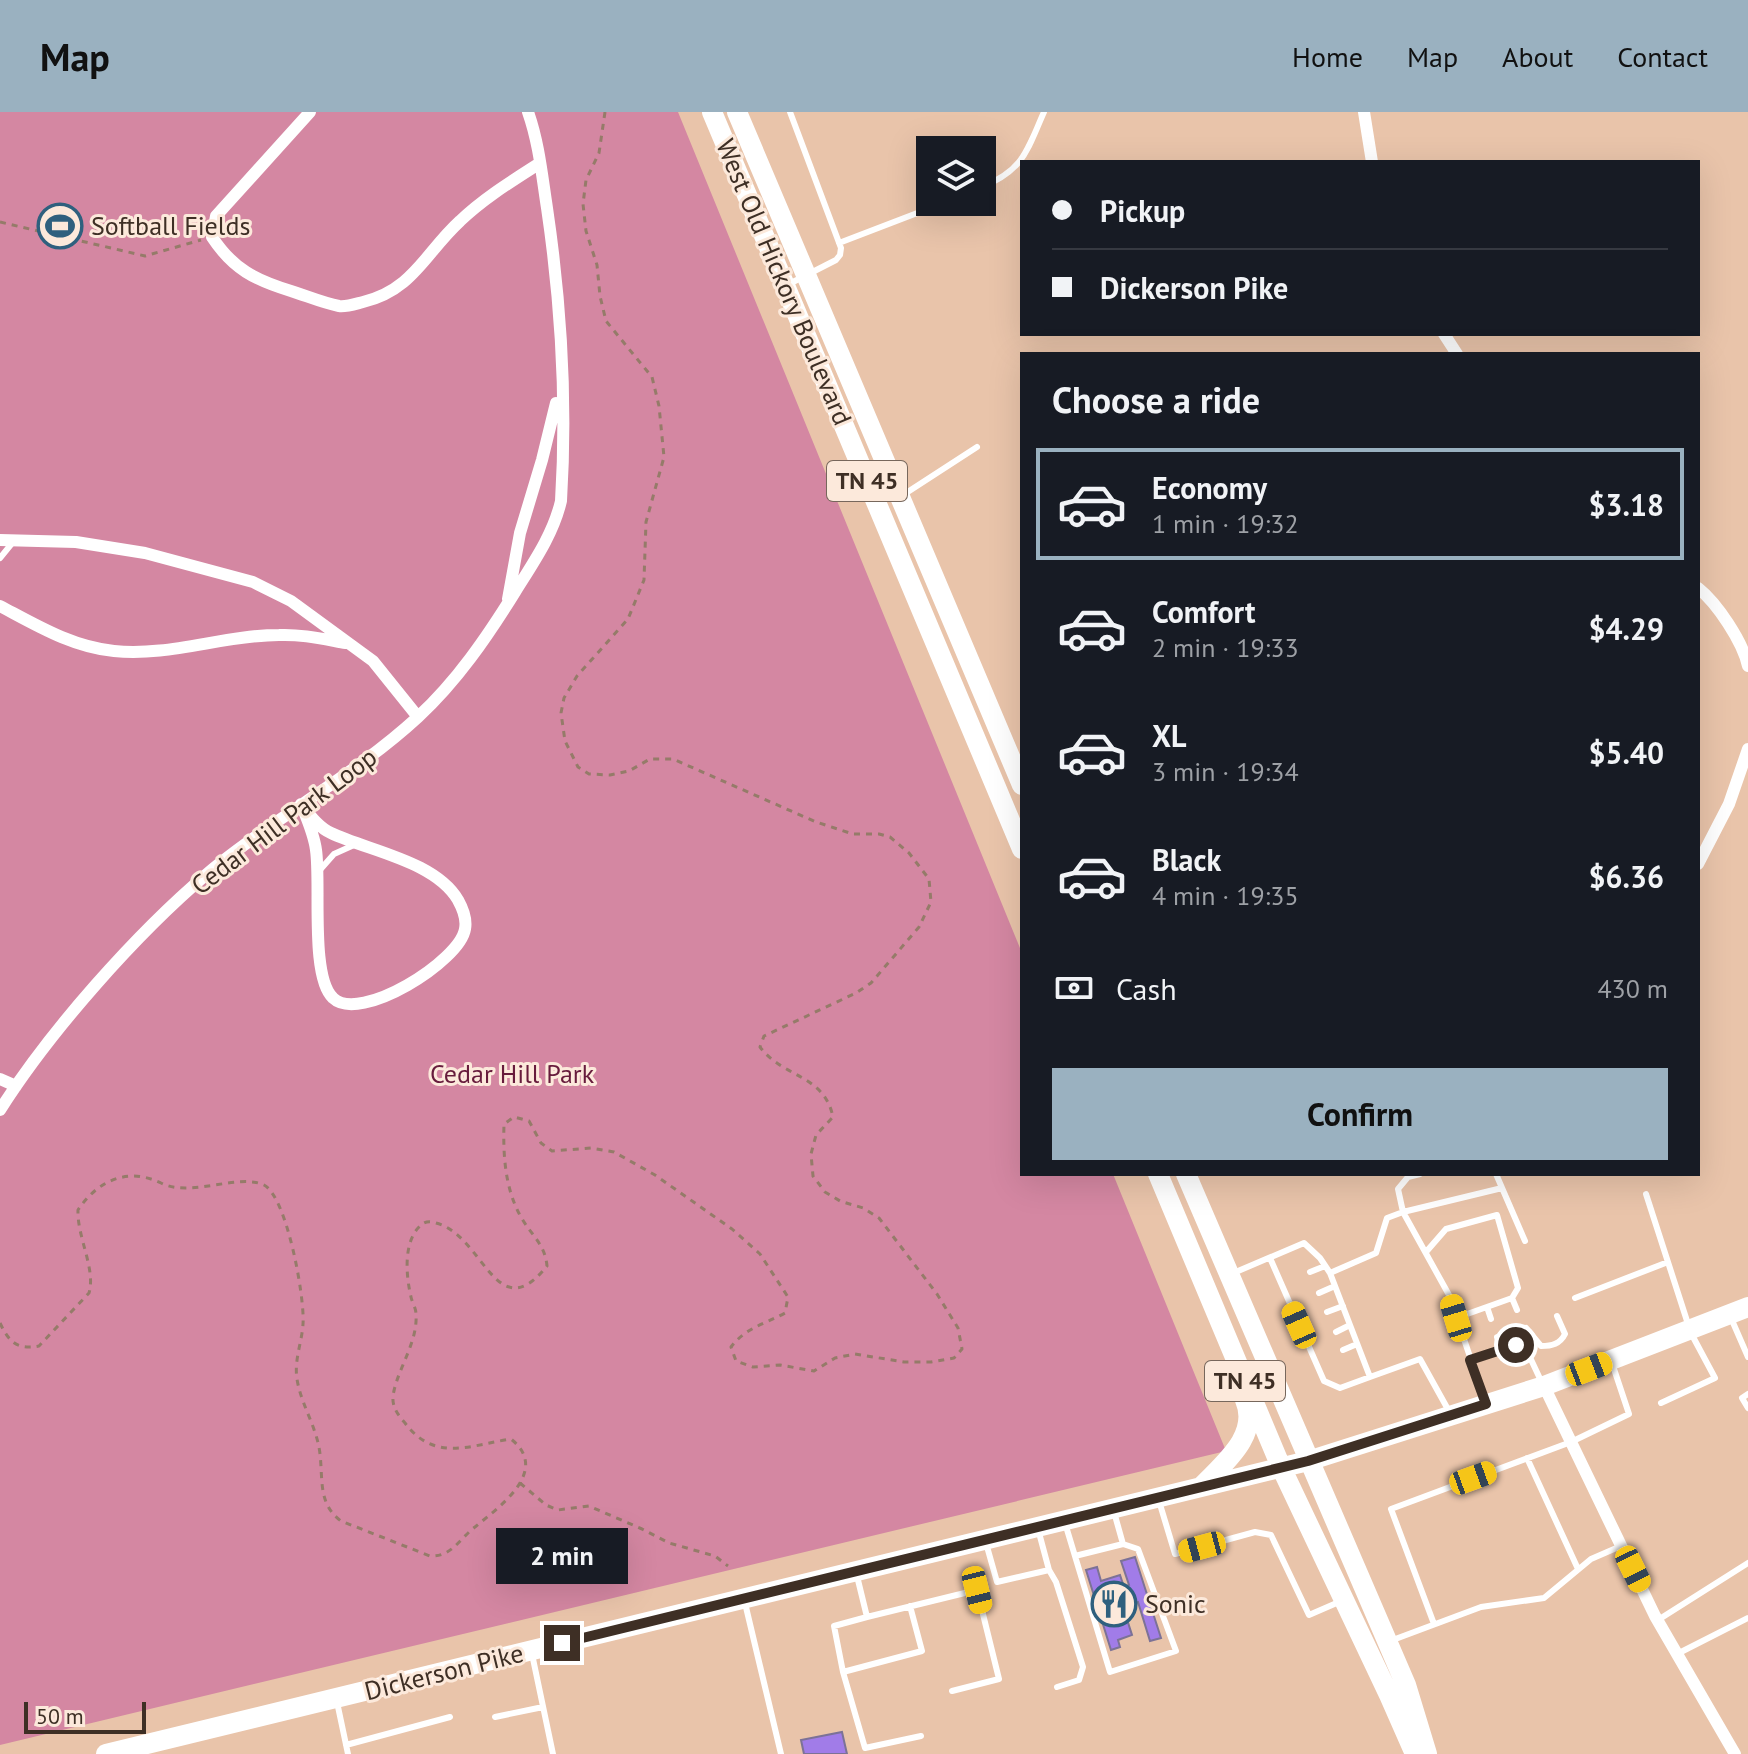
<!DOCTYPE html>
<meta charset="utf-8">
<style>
body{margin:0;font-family:"PT Sans",sans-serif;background:#20242c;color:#f1f3f6;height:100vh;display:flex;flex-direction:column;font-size:30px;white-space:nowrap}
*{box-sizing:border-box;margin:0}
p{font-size:26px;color:#9ea1a6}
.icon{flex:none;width:44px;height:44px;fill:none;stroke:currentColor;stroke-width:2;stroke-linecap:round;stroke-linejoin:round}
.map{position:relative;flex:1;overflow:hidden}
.drawer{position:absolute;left:1020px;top:240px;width:680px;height:824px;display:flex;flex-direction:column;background:#171b24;border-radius:0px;box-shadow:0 8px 32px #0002}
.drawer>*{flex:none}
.hud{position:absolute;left:1020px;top:48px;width:680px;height:176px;border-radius:0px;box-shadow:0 8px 32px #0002;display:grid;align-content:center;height:176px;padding:0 32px;background:#171b24}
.buttons{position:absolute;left:916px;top:24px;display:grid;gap:16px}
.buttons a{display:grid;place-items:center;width:80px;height:80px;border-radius:0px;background:#171b24;box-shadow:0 8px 32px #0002;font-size:40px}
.scale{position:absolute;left:24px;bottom:20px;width:122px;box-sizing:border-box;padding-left:8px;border:4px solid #3e2f25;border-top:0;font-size:22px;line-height:28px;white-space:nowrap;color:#3e2f25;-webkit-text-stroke:6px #fce9db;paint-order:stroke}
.end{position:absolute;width:36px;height:36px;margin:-18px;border:10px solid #3e2f25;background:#fff;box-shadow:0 0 0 4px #fff}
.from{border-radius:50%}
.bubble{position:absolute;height:56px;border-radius:0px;background:#171b24;box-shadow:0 8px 32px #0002;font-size:26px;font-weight:800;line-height:56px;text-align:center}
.car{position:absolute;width:24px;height:48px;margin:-24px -12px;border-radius:10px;box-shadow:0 0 6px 2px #0007;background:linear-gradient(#f5c518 24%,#345 0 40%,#f5c518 0 76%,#345 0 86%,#f5c518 0)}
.hud b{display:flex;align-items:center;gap:28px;height:76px;font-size:30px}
.hud b+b{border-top:2px solid #363941}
.hud i{width:20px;height:20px;background:#f1f3f6}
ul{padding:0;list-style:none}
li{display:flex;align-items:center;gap:24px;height:112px;margin:0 16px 12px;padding:0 16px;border:4px solid transparent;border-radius:0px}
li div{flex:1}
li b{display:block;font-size:30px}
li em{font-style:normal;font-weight:800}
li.on{border-color:#9ab1c0}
li>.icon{width:72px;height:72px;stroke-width:1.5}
h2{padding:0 32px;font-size:36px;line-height:96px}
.pay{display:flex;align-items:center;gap:20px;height:88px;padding:0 32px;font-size:30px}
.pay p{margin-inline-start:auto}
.action{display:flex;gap:16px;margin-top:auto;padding:16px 32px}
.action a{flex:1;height:92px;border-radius:0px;background:#9ab1c0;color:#111;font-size:32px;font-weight:800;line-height:92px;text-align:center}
header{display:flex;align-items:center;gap:48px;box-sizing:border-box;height:112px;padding:0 40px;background:#9ab1c0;color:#111}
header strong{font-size:38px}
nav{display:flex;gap:44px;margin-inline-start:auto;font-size:28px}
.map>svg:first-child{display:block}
.green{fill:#d487a2}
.building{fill:#a17ce8;stroke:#7c7296;stroke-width:2}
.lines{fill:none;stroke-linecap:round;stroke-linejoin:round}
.path{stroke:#957b69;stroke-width:3;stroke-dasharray:6 6;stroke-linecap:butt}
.lane{stroke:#fff;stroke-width:6}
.street{stroke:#fff;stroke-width:12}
.primary{stroke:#fff;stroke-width:20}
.route{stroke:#3e2f25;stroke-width:10}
.labels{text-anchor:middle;stroke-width:6;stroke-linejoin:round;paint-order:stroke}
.shield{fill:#fce9db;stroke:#77675c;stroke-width:2}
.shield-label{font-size:24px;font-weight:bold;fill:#3e2f25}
.poi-label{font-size:26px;fill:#3e2f25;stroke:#fce9db;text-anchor:start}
.street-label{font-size:26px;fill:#3e2f25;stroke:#fce9db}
.park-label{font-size:26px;fill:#671b3c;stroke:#fce9db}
</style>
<header>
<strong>Map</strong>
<nav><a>Home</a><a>Map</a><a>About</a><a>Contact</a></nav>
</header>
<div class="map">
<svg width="1748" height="1642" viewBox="0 0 1748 1642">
<rect width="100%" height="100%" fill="#e9c4aa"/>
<path class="green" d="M0 0H678L1022 841V1062H1113L1226 1339 0 1633Z"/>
<path class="building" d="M1135 1445 1161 1526 1150 1529 1138 1490 1123 1495 1132 1523 1118 1528 1120 1535 1111 1538 1086 1458 1097 1455 1101 1469 1120 1463 1124 1475 1129 1473 1121 1449Z
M842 1620 847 1642H804L801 1628Z"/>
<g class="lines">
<path class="path" d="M0 110 145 144 201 128
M0 1211C9 1230 17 1238 39 1234L89 1181C96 1157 77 1125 78 1098 98 1068 128 1055 161 1071 190 1086 239 1061 264 1073 287 1085 305 1186 303 1212 302 1230 294 1248 297 1267 301 1293 317 1315 320 1342 323 1368 318 1392 341 1409L430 1444C452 1445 459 1427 475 1415 499 1395 551 1359 511 1327 471 1333 435 1351 405 1311 398 1303 392 1295 393 1284 397 1257 418 1231 416 1202 416 1196 412 1190 411 1185 406 1164 403 1130 420 1114 425 1109 430 1109 436 1111 484 1123 496 1218 547 1154 545 1132 531 1123 521 1105 505 1077 503 1043 504 1012L514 1005 529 1009 541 1031 552 1039 591 1036 614 1040 655 1063 732 1117 760 1142 788 1185 785 1201C765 1212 745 1216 731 1235L736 1249 753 1255 780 1253 814 1259 835 1246 855 1242 904 1250H931L954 1246 962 1237 958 1216 937 1182 879 1106 863 1096 840 1089 825 1080 813 1064 811 1042 816 1023 833 1005C824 962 783 966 760 935L764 924 856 881 871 871 919 815 931 790 929 767 909 741 890 725 879 722H853L816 710 673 647H650L629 659 610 663 589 662 578 655 565 629 561 601 564 586 577 564 628 507 644 468 646 410 664 345 659 294 652 265 606 209 600 184 597 153 586 119 583 92 586 68 599 41 605 0
M520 1371 546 1393 558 1398 589 1394 642 1417 669 1431 715 1444 728 1454"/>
<path class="lane" d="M982 75C1024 58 1027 38 1044 0
M839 131 946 90
M789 172 836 148 840 143 841 136 790 0
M903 383 977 335
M0 446 13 430
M319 759 334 742 354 733
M1420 1062 1408 1065 1398 1077 1403 1100 1502 1076
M1496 1062 1525 1129
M1646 1082 1688 1212
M1426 1140 1446 1117 1497 1103 1518 1176 1512 1186 1456 1206
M1270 1146 1324 1269 1340 1276 1370 1265
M1310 1160 1325 1154
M1330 1161 1376 1141 1387 1106 1403 1100 1449 1183 1485 1289
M1231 1162 1304 1131 1320 1146 1330 1161 1370 1265 1420 1247 1450 1301
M1319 1181 1335 1174
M1512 1186 1517 1198
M1575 1186 1668 1150
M1487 1195 1491 1207
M1327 1200 1343 1194
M1731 1206 1748 1245
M1526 1216 1541 1234C1552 1234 1560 1232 1565 1222L1557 1204
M1336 1220 1350 1213
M1497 1225 1501 1238
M1343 1238 1357 1232
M1470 1248 1516 1233 1527 1239 1542 1271
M1748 1282 1742 1286 1748 1296
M1661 1291 1715 1266 1692 1223
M1527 1346 1578 1457
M1159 1389 1175 1442 1255 1420 1271 1423 1309 1503 1339 1490
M1114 1400 1123 1432
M1065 1411 1110 1560 1176 1539 1138 1437 1123 1432 1075 1444
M986 1431 997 1470 1049 1458 1038 1417
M1049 1458 1056 1470 1083 1555 1079 1568 1057 1575
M857 1464 867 1505 977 1478 999 1567 952 1579
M745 1491 781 1642
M867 1505 834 1514 843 1560 922 1539 910 1494
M1658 1508 1748 1451
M1434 1512 1391 1397 1571 1330 1629 1302 1612 1251
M1390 1529 1481 1495 1544 1486 1591 1447 1621 1434
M532 1542 553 1642
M1677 1542 1748 1506
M843 1560 865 1636 921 1624
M337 1590 348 1642
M495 1605 543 1595
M346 1633 450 1605"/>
<path class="street" d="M310 0 216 104 212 125C233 157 255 168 291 179 307 184 323 191 339 194 346 195 355 192 363 190 413 178 425 141 460 109 484 86 512 69 540 51
M1364 0 1372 50
M1444 222 1457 242
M0 428 76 430 145 441 253 470 291 489 373 549 418 605
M1698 476C1717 491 1743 530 1748 554
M508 487 520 421 542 348 556 291
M0 494C36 513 72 535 114 539 168 545 224 523 279 523 301 522 323 527 346 531
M301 692C309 702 318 715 331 721 369 739 435 749 458 788 463 797 467 807 465 817 460 849 360 912 333 886 310 865 321 771 316 738 314 722 307 707 301 692Z
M1698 752 1729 692 1748 637
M0 967 16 974
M0 998C50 919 136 822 208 761 275 705 354 664 418 605 457 569 487 525 515 480 533 451 553 423 561 389 567 292 561 191 547 96 542 64 539 31 528 0
M1544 1274 1655 1504 1735 1642"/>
<path class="primary" d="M712 0 1022 737
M737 0 1022 673
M1158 1062 1281 1355 1389 1583 1415 1642
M1186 1062 1406 1573 1427 1642
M1202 1374C1224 1351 1260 1323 1245 1288
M106 1642 1308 1349 1544 1274 1748 1195"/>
</g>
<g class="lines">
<path class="route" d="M562 1531 1308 1349 1486 1292 1470 1248 1516 1233"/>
</g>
<defs>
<g id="stadium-ring" transform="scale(2.3)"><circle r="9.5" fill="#fce9db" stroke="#2f607e" stroke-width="1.5"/><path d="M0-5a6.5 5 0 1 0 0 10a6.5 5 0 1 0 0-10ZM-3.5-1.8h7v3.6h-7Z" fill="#2f607e"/></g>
<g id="restaurant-ring" transform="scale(2.3)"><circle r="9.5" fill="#fce9db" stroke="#2f607e" stroke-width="1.5"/><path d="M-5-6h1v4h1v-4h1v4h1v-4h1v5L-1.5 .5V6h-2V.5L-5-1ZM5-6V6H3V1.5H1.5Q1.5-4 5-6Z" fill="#2f607e"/></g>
</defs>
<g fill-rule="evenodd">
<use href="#stadium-ring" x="60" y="114"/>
<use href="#restaurant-ring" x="1114" y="1492"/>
</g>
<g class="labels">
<g class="shield">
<rect x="827" y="349" width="80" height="40" rx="6"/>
<rect x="1205" y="1249" width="80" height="40" rx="6"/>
</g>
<g class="shield-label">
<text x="867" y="377">TN 45</text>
<text x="1245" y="1277">TN 45</text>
</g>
<g class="poi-label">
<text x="91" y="123">Softball Fields</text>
<text x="1145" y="1501">Sonic</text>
</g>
<g class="street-label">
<text transform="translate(784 170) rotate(67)" y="9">West Old Hickory Boulevard</text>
<text transform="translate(284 709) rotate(-37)" y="9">Cedar Hill Park Loop</text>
<text transform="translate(444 1560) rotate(-14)" y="9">Dickerson Pike</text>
</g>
<g class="park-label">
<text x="512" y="971">Cedar Hill Park</text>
</g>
</g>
</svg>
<div class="buttons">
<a><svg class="icon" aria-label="layers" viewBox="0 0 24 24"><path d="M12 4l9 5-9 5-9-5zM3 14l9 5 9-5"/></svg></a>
</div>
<div class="scale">50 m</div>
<i class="end from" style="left:1516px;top:1233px"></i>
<i class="end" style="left:562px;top:1531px"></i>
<div class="bubble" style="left:496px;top:1416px;width:132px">2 min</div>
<i class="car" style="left:1456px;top:1206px;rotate:343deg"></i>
<i class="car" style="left:1299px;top:1213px;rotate:336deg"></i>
<i class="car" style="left:1589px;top:1257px;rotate:69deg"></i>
<i class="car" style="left:1473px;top:1366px;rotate:70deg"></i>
<i class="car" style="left:1202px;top:1435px;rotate:255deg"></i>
<i class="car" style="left:1633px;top:1457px;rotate:154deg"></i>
<i class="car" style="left:977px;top:1478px;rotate:166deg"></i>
<div class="hud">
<b><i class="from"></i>Pickup</b>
<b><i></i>Dickerson Pike</b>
</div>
<section class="drawer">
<h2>Choose a ride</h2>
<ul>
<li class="on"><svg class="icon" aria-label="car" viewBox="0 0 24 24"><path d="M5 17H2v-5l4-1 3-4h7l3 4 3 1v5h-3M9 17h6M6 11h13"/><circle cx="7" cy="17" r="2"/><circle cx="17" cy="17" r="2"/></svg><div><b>Economy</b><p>1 min · 19:32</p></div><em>$3.18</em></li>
<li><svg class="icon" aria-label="car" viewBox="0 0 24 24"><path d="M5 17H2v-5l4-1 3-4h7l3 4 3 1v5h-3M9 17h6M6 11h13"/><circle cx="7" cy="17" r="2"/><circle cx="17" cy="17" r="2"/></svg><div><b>Comfort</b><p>2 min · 19:33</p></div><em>$4.29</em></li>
<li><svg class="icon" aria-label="car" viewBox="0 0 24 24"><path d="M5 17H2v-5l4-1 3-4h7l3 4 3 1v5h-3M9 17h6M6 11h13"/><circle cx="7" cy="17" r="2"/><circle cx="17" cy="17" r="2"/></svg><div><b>XL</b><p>3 min · 19:34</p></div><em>$5.40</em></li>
<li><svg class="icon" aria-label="car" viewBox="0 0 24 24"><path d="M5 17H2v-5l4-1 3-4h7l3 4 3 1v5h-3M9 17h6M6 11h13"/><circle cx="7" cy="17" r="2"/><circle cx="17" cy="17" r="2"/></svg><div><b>Black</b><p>4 min · 19:35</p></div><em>$6.36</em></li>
</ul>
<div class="pay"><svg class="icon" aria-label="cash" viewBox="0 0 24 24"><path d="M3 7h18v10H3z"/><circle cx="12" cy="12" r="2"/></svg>Cash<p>430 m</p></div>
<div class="action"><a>Confirm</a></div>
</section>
</div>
